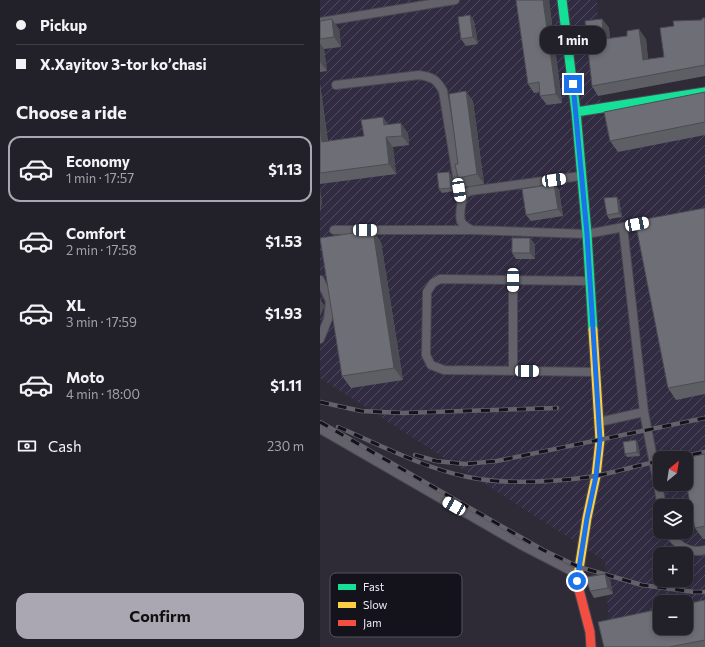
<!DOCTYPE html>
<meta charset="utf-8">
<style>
body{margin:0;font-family:Commissioner,sans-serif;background:#2e2d34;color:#f1f3f6;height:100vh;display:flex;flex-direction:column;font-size:15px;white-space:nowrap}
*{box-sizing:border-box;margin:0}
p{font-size:13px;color:#a2a3a8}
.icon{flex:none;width:22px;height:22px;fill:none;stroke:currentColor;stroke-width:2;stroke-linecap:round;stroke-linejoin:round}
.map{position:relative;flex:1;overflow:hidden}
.details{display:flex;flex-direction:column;background:#222028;width:320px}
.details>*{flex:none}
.guide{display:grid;align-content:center;height:88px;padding:0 16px;background:#222028}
.needle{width:26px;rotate:30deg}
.buttons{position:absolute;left:333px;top:451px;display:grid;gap:8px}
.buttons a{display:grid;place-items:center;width:40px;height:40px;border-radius:8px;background:#222028;box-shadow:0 2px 6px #0003,0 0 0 1px #3f3e45;font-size:20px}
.end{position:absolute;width:18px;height:18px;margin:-9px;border:5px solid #1a73e8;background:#fff;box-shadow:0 0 0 2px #fff}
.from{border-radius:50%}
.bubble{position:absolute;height:28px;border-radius:12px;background:#222028;box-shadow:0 2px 6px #0003,0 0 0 1px #3f3e45;font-size:13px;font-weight:700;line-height:28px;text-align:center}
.car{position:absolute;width:12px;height:24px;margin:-12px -6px;border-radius:5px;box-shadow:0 0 3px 1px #0007;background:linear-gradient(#fff 24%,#345 0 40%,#fff 0 76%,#345 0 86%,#fff 0)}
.guide b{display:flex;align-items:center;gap:14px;height:38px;font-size:15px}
.guide b+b{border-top:1px solid #3f3e45}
.guide i{width:10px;height:10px;background:#f1f3f6}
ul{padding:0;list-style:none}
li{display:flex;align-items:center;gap:12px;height:66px;margin:0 8px 6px;padding:0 8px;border:2px solid transparent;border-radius:12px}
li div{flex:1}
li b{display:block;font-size:15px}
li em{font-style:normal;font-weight:700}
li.selected{border-color:#aaa7b3}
li>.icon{width:36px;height:36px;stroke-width:1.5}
h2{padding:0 16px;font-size:18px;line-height:48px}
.pay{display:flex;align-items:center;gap:10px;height:44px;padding:0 16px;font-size:15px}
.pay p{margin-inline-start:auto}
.button{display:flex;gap:8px;margin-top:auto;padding:8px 16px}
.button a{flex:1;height:46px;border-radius:12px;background:#aaa7b3;color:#111;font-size:16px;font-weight:700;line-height:46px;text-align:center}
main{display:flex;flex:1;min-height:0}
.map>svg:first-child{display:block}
.industrial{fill:url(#industrial-furrows);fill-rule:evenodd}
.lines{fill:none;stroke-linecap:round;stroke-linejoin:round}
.lane-casing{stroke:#4a4851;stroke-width:10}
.fast-casing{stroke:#4a4851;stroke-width:11}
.slow-casing{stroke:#4a4851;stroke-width:11}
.jam-casing{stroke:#4a4851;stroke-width:11}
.lane{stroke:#636169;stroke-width:8}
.fast{stroke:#16e098;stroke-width:9}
.slow{stroke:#ffcf43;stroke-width:9}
.jam{stroke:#f24e42;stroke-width:9}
.rail-casing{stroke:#636169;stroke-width:4.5}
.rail{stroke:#14121a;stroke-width:3;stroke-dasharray:9;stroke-linecap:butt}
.wall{fill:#5e5f65}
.shaded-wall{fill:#4c4d53}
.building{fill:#6d6e76;stroke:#4c4d53}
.route{stroke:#1a73e8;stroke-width:5}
.key{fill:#14121a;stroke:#55535c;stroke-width:1}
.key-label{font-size:11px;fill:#edeaf7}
</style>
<main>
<section class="details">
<div class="guide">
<b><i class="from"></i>Pickup</b>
<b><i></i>X.Xayitov 3-tor koʼchasi</b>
</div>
<h2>Choose a ride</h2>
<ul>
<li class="selected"><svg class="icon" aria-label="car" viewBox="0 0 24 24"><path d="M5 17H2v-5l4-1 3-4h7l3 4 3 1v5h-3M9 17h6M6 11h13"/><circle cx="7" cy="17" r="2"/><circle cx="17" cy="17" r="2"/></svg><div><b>Economy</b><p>1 min · 17:57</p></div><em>$1.13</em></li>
<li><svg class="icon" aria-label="car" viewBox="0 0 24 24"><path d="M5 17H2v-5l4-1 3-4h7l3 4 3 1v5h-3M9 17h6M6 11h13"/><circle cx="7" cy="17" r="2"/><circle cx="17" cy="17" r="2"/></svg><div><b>Comfort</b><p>2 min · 17:58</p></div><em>$1.53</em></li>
<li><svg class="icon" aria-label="car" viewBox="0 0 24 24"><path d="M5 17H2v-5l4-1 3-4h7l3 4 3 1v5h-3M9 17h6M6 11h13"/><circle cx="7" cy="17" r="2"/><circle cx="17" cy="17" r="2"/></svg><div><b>XL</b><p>3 min · 17:59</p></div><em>$1.93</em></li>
<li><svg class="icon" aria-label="car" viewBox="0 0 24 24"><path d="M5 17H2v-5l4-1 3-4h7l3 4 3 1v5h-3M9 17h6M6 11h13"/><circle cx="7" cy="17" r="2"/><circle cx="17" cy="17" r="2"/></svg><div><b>Moto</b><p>4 min · 18:00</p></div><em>$1.11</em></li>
</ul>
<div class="pay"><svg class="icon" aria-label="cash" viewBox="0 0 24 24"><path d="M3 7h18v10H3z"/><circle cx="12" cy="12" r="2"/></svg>Cash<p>230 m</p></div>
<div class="button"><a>Confirm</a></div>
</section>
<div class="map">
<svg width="385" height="647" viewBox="0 0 385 647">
<defs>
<pattern id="industrial-furrows" width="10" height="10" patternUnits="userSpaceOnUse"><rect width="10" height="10" fill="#322c43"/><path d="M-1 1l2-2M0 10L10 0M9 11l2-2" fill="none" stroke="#504b5f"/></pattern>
</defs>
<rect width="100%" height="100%" fill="#2e2b36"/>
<path class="industrial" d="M0 0H277L281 116 385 96V647H290L285 561 0 378ZM340 458H366V484H340ZM340 506H366V532H340ZM340 554H366V580H340ZM340 602H366V628H340Z"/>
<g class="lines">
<g class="lane-casing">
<path id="lane" d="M0 22 135 0
M16 85 99 75C113 77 117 80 123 91L141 201
M261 176 150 191 144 194C142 201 139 215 141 221 143 226 148 228 152 230L267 234 325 223
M303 227 324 412 342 506
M14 230H149
M0 280 10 301 8 319 0 339
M193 280V371
M269 281 120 279 113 283 107 292 106 355 111 365 124 370 275 372
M279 422 324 412
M0 429 201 545 257 574
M348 532C357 545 369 554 385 550"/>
</g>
<g class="fast-casing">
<path id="fast" d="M242 0 256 112 385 92
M256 112 267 234 273 330"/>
</g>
<g class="slow-casing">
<path id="slow" d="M257 582 267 518 276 476 280 440 273 330"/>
</g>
<g class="jam-casing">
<path id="jam" d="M257 582 270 632 271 647"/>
</g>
<use href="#lane" class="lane"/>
<use href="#fast" class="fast"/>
<use href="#slow" class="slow"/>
<use href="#jam" class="jam"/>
<g class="rail-casing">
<path id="rail" d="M0 402 41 411 83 413 237 408
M0 422 223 550 259 567 322 585 374 592H385
M18 427C58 444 106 469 148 477 185 485 237 482 275 476 297 472 318 465 340 461
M95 455 116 461 145 464 177 461 385 418
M355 458 385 452"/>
</g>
<use href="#rail" class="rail"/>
</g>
<path class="wall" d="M196 0H228L229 1 242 103 227 105 220 96V92L214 93 208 84Z
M150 15 154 21 158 44 146 46 141 39Z
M385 18V76L278 96 272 86 282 19 289 28 290 39H326L328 59 344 57 354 26 382 20Z
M0 21 19 29 21 47 4 49 7 71 0 72Z
M0 84 8 141 44 136 68 125 88 133 89 145 73 147 76 174 0 184Z
M385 92V135L298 152 290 141Z
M153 101 164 184 144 187 138 178V164Z
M129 172 131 175 134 191 122 193 119 189Z
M234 184 239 190 243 216 211 221 206 215Z
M299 200 302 217 289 219 287 215Z
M385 208V394L356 400 348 388Z
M210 238 215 245V259H196L192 253Z
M61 242 83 380 31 388 22 376Z
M318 444 320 456 307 457 305 454Z
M385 454V539H383L375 528Z
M285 574 290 580 293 594 274 598 270 591Z
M385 600V647H284Z"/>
<path class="shaded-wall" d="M223 0H228L229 1 242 103 236 94Z
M150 15 154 21 158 44 153 37Z
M12 19 19 29 21 47 14 37Z
M282 19 289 28 291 49 284 39Z
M319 29 326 39 329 70 323 60Z
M0 43 4 49 7 71 0 62Z
M0 84 9 151 2 142 0 127Z
M146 91 153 101 164 184 157 174Z
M63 117 70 127 64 125Z
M81 123 88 133 89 145 82 136Z
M66 137 73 147 76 174 69 164Z
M129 172 131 175 134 191 131 188Z
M234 184 239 190 243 216 238 209Z
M0 188 2 203 0 213Z
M297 197 299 200 302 217 299 213Z
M53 230 61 242 83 380 74 368Z
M210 238 215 245V259L210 253Z
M0 299 4 305V308L0 316Z
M316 440 318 444 320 456 317 452Z
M285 574 290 580 293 594 288 588Z"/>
<path class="building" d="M196 0H223L236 94 220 96 219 82 208 84Z
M150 15 153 37 141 39 138 17Z
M382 18H385V65L272 86 265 21 282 19 284 39 307 36V31L319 29 323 60 344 57 340 28 354 26 353 21 382 20Z
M12 19 14 37 0 39V21Z
M146 91 157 174 138 178 135 164H138L129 94Z
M385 92V122L290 141 284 112Z
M63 117 64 125 81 123 82 136 66 137 69 164 0 173V127L2 142 44 136 41 120Z
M129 172 131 188 119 189 117 173Z
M234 184 238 209 206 215 202 189Z
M297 197 299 213 287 215 284 198Z
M385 208V381L348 388 315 221Z
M53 230 74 368 22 376 0 238Z
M192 238H210V253H192Z
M316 440 317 452 305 454 303 442Z
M385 454V526L375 528 366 483V458H365Z
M285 574 288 588 270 591 267 581V577Z
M385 600V640L349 647H284L278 622 340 609V628H366V604Z"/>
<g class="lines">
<path class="route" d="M253 84 267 234 280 440 276 476 267 518 257 581"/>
</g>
<rect x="10" y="573" width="132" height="64" rx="6" class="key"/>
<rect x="18" y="584" width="18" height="6" fill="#16e098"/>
<rect x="18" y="602" width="18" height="6" fill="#ffcf43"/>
<rect x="18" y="620" width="18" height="6" fill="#f24e42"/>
<g class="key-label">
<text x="43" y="591">Fast</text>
<text x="43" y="609">Slow</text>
<text x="43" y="627">Jam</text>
</g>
</svg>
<div class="buttons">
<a><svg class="needle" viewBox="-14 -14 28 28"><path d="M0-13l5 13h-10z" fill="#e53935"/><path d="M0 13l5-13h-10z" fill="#a2a3a8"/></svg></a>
<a><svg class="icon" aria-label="layers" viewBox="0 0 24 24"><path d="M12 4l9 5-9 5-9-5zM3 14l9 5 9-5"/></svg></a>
<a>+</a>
<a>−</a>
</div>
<i class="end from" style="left:257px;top:581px"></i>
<i class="end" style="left:253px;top:84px"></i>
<div class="bubble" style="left:220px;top:26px;width:66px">1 min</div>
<i class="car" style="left:234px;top:180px;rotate:82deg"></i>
<i class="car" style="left:139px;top:190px;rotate:171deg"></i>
<i class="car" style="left:317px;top:224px;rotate:79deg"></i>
<i class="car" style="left:45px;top:230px;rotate:90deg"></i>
<i class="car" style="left:193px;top:280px;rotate:180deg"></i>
<i class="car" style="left:207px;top:371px;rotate:91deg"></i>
<i class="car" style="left:134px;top:506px;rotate:300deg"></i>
</div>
</main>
